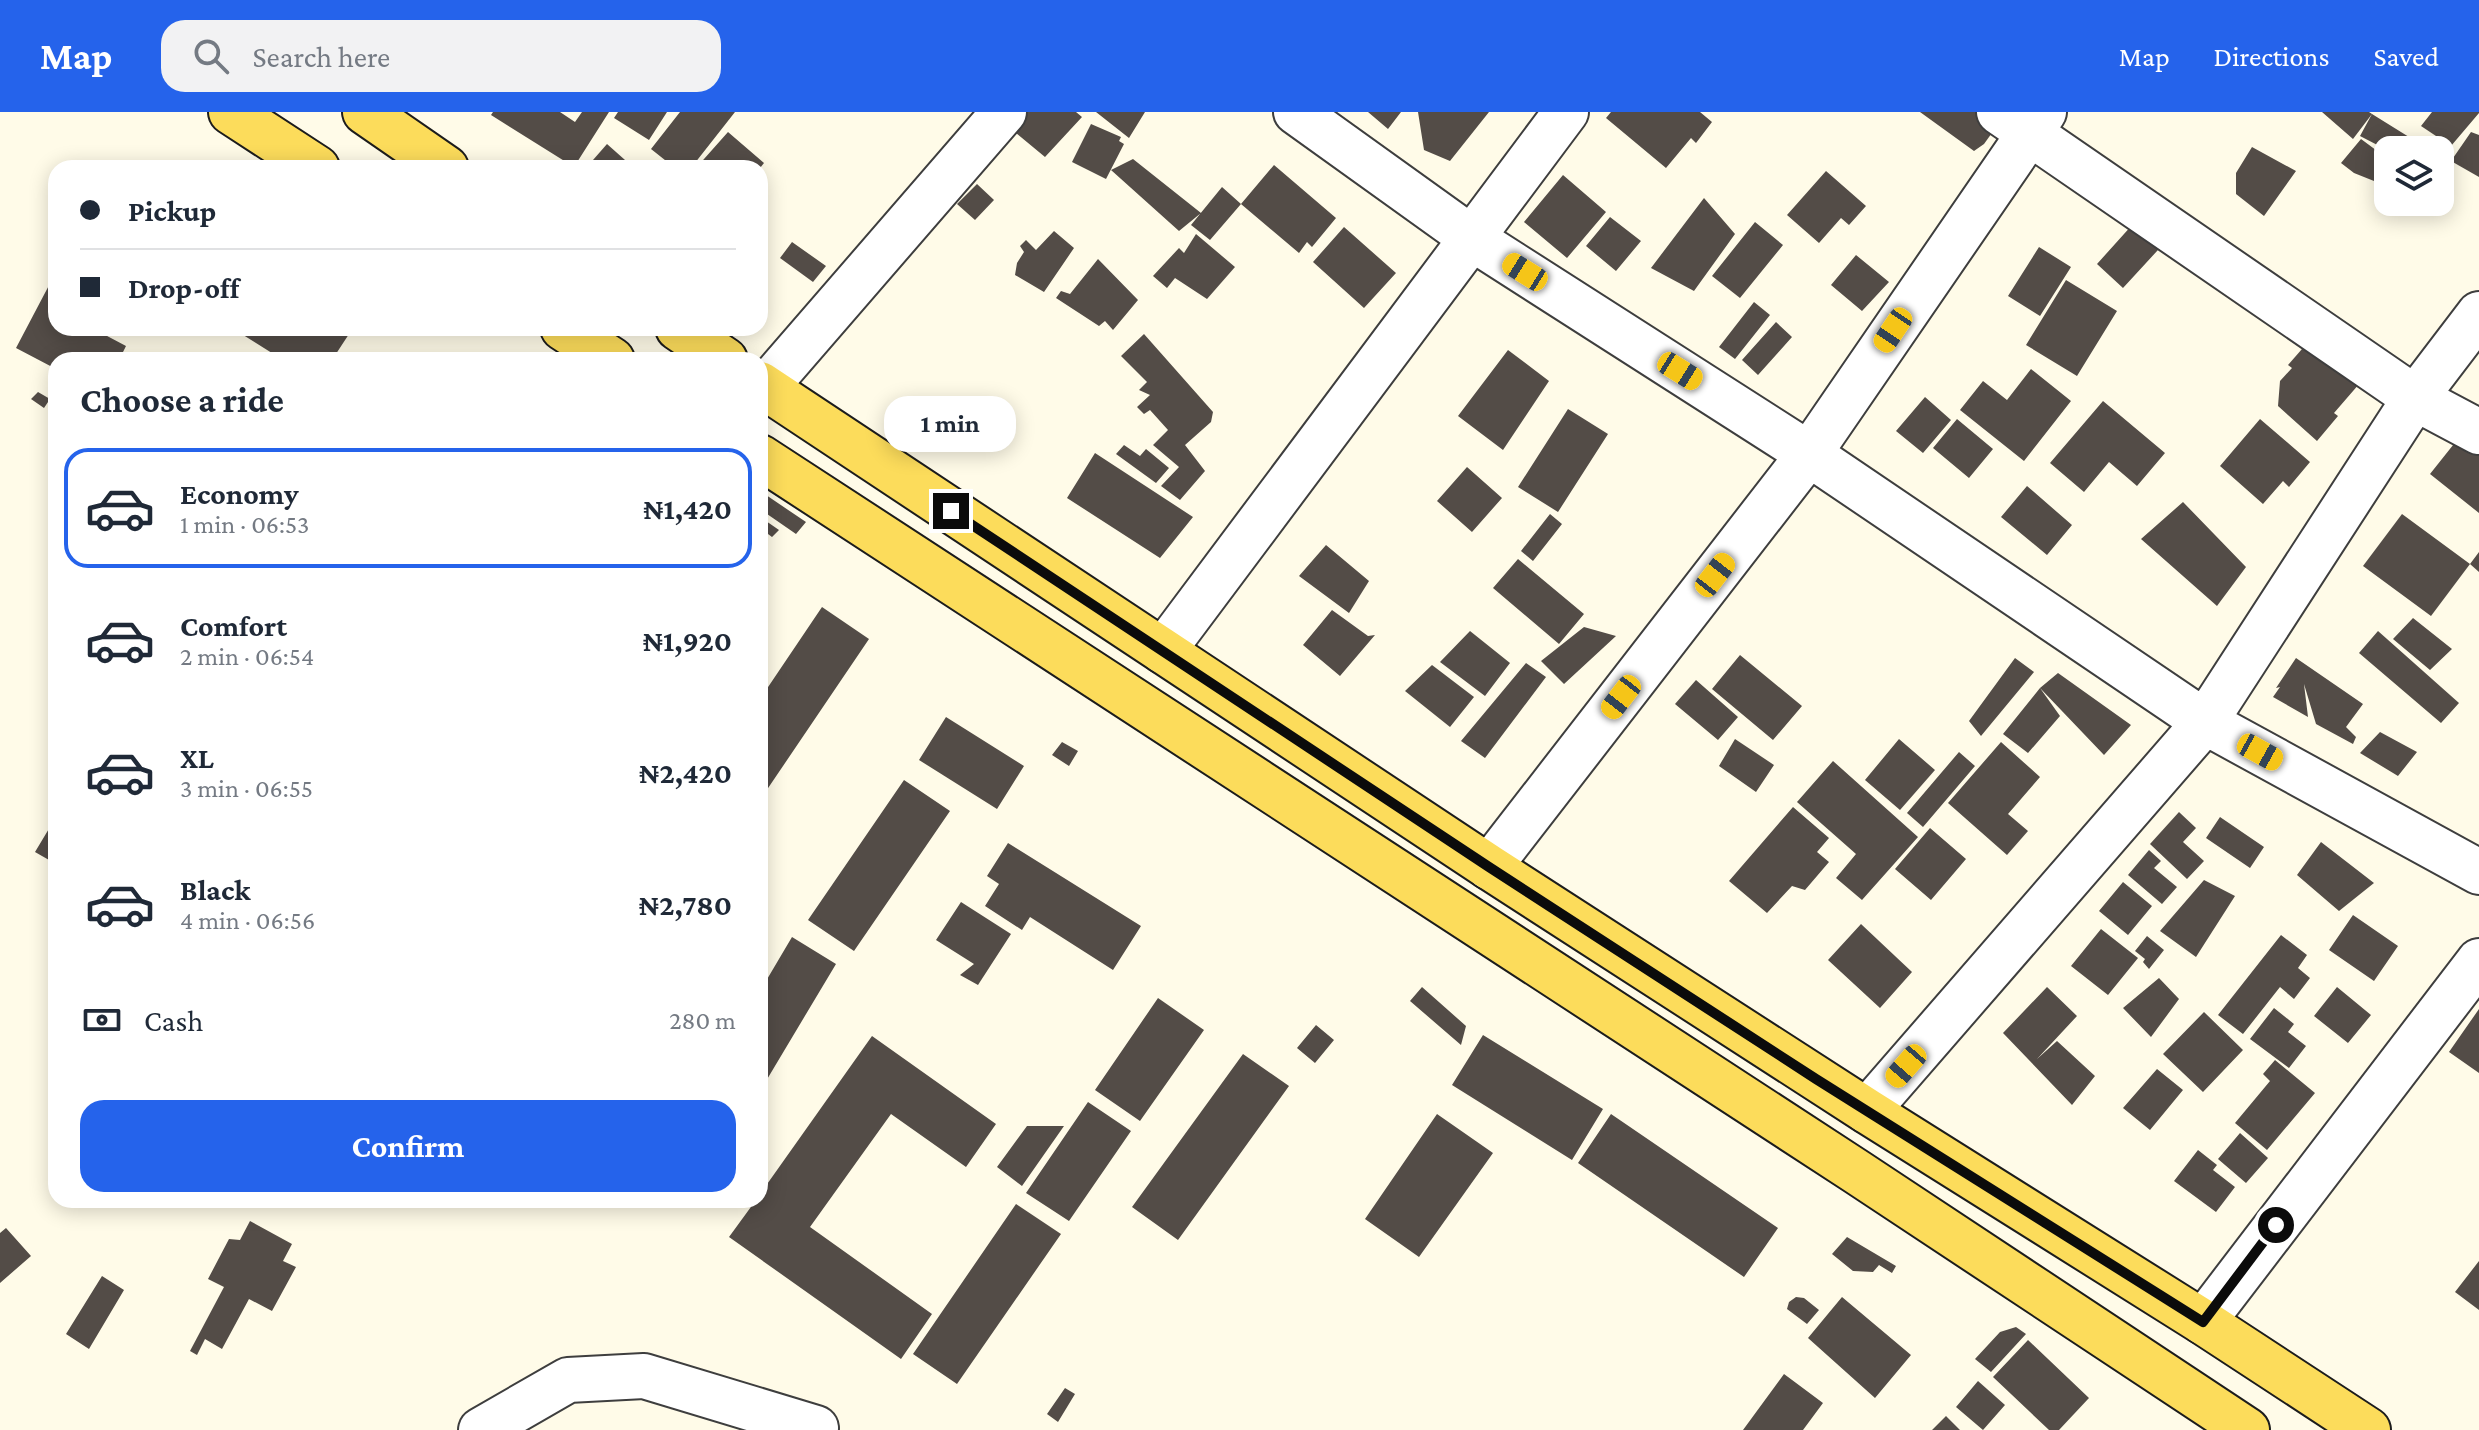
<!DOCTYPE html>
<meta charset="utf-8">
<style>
body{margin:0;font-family:"Crimson Pro",serif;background:#f2f2f3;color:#1f2937;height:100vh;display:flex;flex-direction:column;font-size:30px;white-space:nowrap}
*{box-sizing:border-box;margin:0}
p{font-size:26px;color:#747a83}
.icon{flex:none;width:44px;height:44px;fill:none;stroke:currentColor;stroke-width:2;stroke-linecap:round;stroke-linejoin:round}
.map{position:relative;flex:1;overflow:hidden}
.panel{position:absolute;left:48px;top:240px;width:720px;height:856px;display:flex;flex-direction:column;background:#fff;border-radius:24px;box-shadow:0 4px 20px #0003}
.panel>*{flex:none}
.banner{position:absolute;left:48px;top:48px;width:720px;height:176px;border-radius:24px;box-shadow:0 4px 20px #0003;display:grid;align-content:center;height:176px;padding:0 32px;background:#fff}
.controls{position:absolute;left:2374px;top:24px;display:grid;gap:16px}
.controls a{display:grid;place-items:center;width:80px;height:80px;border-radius:16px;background:#fff;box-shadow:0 4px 20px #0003;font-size:40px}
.end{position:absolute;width:36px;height:36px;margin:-18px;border:10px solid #0b0b0b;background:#fff;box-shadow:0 0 0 4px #fff}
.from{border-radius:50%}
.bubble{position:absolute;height:56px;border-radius:24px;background:#fff;box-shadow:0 4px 20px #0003;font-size:26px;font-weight:700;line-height:56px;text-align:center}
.car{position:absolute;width:24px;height:48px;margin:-24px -12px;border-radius:10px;box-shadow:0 0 6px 2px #0007;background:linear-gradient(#f5c518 24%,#345 0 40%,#f5c518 0 76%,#345 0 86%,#f5c518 0)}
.banner b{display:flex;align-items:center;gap:28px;height:76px;font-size:30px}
.banner b+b{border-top:2px solid #e0e1e3}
.banner i{width:20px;height:20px;background:#1f2937}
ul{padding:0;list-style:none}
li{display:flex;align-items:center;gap:24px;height:120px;margin:0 16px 12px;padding:0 16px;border:4px solid transparent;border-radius:24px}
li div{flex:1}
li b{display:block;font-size:30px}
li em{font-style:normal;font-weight:700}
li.current{border-color:#2563eb}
li>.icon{width:72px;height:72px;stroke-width:1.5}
h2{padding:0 32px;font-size:36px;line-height:96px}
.pay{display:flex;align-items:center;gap:20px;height:88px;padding:0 32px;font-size:30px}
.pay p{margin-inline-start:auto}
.button{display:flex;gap:16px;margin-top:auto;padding:16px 32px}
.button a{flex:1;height:92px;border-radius:24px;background:#2563eb;color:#fff;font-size:32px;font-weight:700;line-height:92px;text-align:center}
header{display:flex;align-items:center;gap:48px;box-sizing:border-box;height:112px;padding:0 40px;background:#2563eb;color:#fff}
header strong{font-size:38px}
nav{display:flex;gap:44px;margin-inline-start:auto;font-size:28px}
.search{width:560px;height:72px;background:#f2f2f3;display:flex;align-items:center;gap:20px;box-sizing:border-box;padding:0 28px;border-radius:24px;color:#747a83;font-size:30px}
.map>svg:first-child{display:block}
.building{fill:#534c47}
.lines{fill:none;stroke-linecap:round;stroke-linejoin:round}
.minor-casing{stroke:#3e3e3e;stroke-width:48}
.major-casing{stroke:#1c1c1c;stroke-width:48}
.minor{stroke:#fff;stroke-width:44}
.major{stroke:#fcdc5b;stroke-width:44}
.route{stroke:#0b0b0b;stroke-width:10}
</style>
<header>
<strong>Map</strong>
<div class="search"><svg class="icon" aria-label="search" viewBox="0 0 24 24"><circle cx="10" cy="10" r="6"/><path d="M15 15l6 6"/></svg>Search here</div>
<nav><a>Map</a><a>Directions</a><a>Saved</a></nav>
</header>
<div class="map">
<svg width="2479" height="1318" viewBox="0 0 2479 1318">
<rect width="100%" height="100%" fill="#fffbe8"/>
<path class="building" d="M493 0H560L575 10 582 0H609L574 55 491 3Z
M618 0H667L649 28 614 6Z
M680 0H735L691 56H675L651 37Z
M1027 0H1076L1082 5 1045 45 1011 17Z
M1096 0H1145L1129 26Z
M1368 0H1401L1388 17Z
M1418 0H1489L1450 49 1424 38Z
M1611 0H1700L1712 10 1696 31 1691 26 1666 56 1606 6Z
M1920 0H2007L1984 32 1974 39Z
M2322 0H2369L2372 2 2353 27Z
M2432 0H2479V1L2451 34 2421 14Z
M2372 2 2409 25 2397 38H2387L2360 24Z
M1091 12 1121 25 1119 29 1124 32 1106 67 1072 50Z
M728 20 764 51 760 56H696Z
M2471 20 2479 23V65L2451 49Z
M2361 27 2388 47V60L2379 71 2354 61 2341 51Z
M607 32 634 56H586Z
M2252 35 2296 59 2264 104 2236 82V61Z
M1133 47 1201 101 1179 119 1111 58Z
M1274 53 1336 106 1312 135 1307 130 1299 141 1241 92Z
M1826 59 1866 94 1849 113 1841 106 1819 131 1787 103Z
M1563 63 1606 100 1567 146 1524 110Z
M977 72 994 88 975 108 957 92Z
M1222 75 1241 92 1210 128 1191 113Z
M1704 86 1735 122 1694 179 1651 156Z
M2142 102 2169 126 2123 176 2097 152Z
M1610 105 1641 129 1616 159 1586 134Z
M1755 110 1783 133 1740 186 1712 164Z
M1344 115 1396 161 1364 196 1313 150Z
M1054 119 1074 136 1044 180 1015 163 1017 151 1024 140 1020 134 1026 128 1036 138Z
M1196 122 1235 155 1207 187 1175 166 1167 176 1153 164 1179 136 1184 141Z
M792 130 826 154 813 170 780 146Z
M2039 135 2071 155 2040 204 2008 184Z
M1856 143 1889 170 1862 199 1831 173Z
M1098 147 1138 188 1113 218 1105 209 1099 214 1056 186 1061 179 1070 182Z
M56 160V216H92L126 234 119 248H56V257L16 236Z
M2066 168 2117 199 2077 264 2026 233Z
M1754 190 1770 203 1735 247 1719 235Z
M1776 210 1792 225 1758 263 1742 248Z
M232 216H339L349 222 332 248H283Z
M2316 221 2366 264 2334 301 2338 304 2317 329 2278 294 2280 269 2292 256 2288 253Z
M1144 222 1213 300 1211 310 1185 333 1205 359 1180 388 1161 374 1179 355 1153 333 1168 318 1150 298 1144 302 1137 295 1150 283 1139 278 1147 270 1121 244Z
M1508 238 1549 269 1503 338 1458 304Z
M2031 257 2071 289 2024 349 1960 298 1983 269 2007 288Z
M38 280 50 287 44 296 31 287Z
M1925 285 1951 308 1923 341 1896 319Z
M2103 289 2165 341 2137 374 2109 350 2084 380 2050 351Z
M1568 297 1608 322 1558 400 1518 375Z
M1957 307 1993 337 1969 366 1933 336Z
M2260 307 2310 350 2289 375 2283 369 2263 392 2220 354Z
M2465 318 2479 329V401L2430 362Z
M1124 333 1140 344 1146 337 1169 356 1156 371 1116 342Z
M1095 341 1193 405 1160 446 1067 386Z
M1467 355 1502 386 1472 420 1437 389Z
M2027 374 2072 413 2047 443 2001 405Z
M760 379 806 410 796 422 760 397Z
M2183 390 2246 455 2217 494 2141 427Z
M1550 402 1562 412 1533 449 1521 439Z
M2402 402 2470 452 2479 440V460L2470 452 2431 504 2363 454Z
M760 405 779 418 772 425 760 416Z
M1326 433 1369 469 1349 501 1299 464Z
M1518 447 1584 502 1559 532 1493 476Z
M822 495 869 527 760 688V587Z
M1332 498 1368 524 1375 523 1340 564 1303 533Z
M2413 506 2452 537 2430 558 2393 527Z
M1584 515 1616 524 1564 572 1541 549Z
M1470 519 1510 551 1485 584 1440 550Z
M2378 519 2459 591 2441 611 2359 541Z
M1740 543 1802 594 1773 628 1712 577Z
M2015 546 2034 560 1981 624 1969 609Z
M2296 546 2363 592 2346 615 2356 625 2353 632 2316 612 2304 572 2308 605 2273 585 2280 575 2276 576Z
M1526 551 1546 565 1485 646 1461 629Z
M1432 553 1474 585 1450 615 1405 579Z
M2058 561 2131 613 2104 643 2040 576 2060 604 2028 641 2003 622 2040 576Z
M1696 568 1738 605 1718 628 1675 592Z
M946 605 1024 654 997 697 919 648Z
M2380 620 2417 640 2398 664 2360 641Z
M1735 627 1774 653 1756 680 1719 654Z
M1899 627 1935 658 1900 698 1865 668Z
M1062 630 1078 639 1069 654 1052 643Z
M2001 630 2040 665 2008 702 2028 719 2007 743 1948 691Z
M1959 640 1975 654 1923 715 1907 701Z
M1833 649 1918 725 1862 788 1836 766 1856 742 1797 690Z
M904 668 950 699 854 839 808 808Z
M1793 695 1829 726 1817 740 1829 750 1805 778 1792 774 1767 801 1729 769Z
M2179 700 2196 716 2183 730 2204 749 2187 767 2150 732Z
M56 705V752L35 740Z
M2220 705 2264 735 2250 756 2206 726Z
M1930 716 1966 747 1931 788 1895 757Z
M2321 730 2374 771 2339 799 2297 763Z
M1008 731 1141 814 1113 858 1030 805 1022 818 985 794 999 772 987 764Z
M2149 738 2161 749 2154 756 2177 775 2162 792 2128 763Z
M2204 768 2235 784 2196 845 2160 819Z
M2123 770 2152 794 2128 823 2099 799Z
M961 790 1011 822 978 873 960 863 974 852 936 828Z
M2353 803 2398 834 2374 869 2329 838Z
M1861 812 1912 860 1880 896 1828 848Z
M2101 817 2138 846 2108 883 2071 854Z
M2281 823 2307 843 2298 856 2310 866 2294 887 2280 875 2243 922 2218 903Z
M2147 824 2164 838 2149 857 2143 850 2145 847 2135 839Z
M792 825 836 852 760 979V879Z
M2159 866 2179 887 2151 925 2123 896Z
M1422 875 1466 914 1461 933 1410 889Z
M2047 875 2077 904 2037 947 2057 929 2095 964 2072 993 2003 921Z
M2337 875 2371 903 2348 931 2314 904Z
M1158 886 1204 918 1140 1009 1095 978Z
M2274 896 2294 912 2288 920 2306 934 2289 956 2250 927Z
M2479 897V961L2449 940Z
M2204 900 2243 938 2203 980 2163 942Z
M1316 913 1334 928 1315 951 1297 936Z
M1483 923 1603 997 1572 1048 1452 973Z
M872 924 996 1012 966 1055 891 1002 810 1115 932 1202 901 1247 729 1125 756 1088H760V1082Z
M1243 942 1289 974 1178 1128 1132 1095Z
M2275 948 2315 981 2267 1038 2235 1011 2270 969 2263 962Z
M2157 957 2183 978 2150 1018 2123 996Z
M1088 990 1131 1019 1069 1109 1026 1081Z
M1437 1002 1493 1041 1419 1145 1365 1107Z
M1611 1002 1778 1116 1744 1165 1578 1051Z
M1027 1014H1064L1022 1074 997 1055Z
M2240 1021 2268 1046 2246 1071 2218 1047Z
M2198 1038 2217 1053 2213 1058 2235 1075 2216 1100 2174 1069Z
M1016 1092 1061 1122 957 1272 913 1242Z
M250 1109 292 1132 283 1149 296 1155 272 1199 249 1187 222 1237 205 1227 197 1243 190 1239 224 1175 208 1167 229 1127 240 1128Z
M6 1116 31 1144 0 1171V1121Z
M1847 1125 1896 1154 1892 1161 1879 1153 1873 1160 1853 1159 1832 1142Z
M2479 1149V1198L2455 1180Z
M102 1164 124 1178 89 1237 66 1222Z
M1796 1185 1804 1186 1819 1198 1807 1212 1787 1197 1789 1190Z
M1842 1185 1911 1243 1875 1286 1808 1226Z
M2016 1215 2026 1222 1991 1260 1975 1247 2000 1220Z
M2028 1228 2089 1286 2059 1318H2049L1993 1265Z
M1784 1262 1823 1291 1803 1318H1743Z
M1978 1269 2005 1293 1983 1318 1956 1295Z
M1065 1276 1075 1282 1058 1310 1047 1302Z
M1946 1304 1960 1318H1932Z"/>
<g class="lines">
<g class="minor-casing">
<path id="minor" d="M1296 0 1473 127 1809 342 2205 610 2479 760
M1999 0 2415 286 2479 320
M765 276 1004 0
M1163 539 1566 0
M1489 755 1809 342 2044 0
M1867 999 2205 610 2415 286 2479 202
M2203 1210 2479 849
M481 1318 568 1268 644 1264 816 1316"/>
</g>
<g class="major-casing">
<path id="major" d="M231 0 317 56
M365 0 446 56
M563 216 612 248
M678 216 725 248
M760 272 1489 755 1867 999 2203 1210 2368 1318
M760 345 1857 1060 2247 1318"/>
</g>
<use href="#minor" class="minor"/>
<use href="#major" class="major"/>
</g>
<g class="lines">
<path class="route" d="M951 399 1489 755 1816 967 2203 1210 2276 1113"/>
</g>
</svg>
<div class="controls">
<a><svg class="icon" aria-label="layers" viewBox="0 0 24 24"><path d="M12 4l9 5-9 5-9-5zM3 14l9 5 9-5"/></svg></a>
</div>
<i class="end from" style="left:2276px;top:1113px"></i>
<i class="end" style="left:951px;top:399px"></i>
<div class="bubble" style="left:884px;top:284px;width:132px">1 min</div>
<i class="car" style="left:1525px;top:160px;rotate:302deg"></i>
<i class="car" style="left:1893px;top:218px;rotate:214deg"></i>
<i class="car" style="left:1680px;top:259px;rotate:122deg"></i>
<i class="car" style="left:1715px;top:463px;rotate:38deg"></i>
<i class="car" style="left:1621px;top:585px;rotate:218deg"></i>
<i class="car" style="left:2260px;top:640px;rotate:119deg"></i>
<i class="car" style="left:1906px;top:954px;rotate:221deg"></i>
<div class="banner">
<b><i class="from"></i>Pickup</b>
<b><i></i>Drop-off</b>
</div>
<section class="panel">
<h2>Choose a ride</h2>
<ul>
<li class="current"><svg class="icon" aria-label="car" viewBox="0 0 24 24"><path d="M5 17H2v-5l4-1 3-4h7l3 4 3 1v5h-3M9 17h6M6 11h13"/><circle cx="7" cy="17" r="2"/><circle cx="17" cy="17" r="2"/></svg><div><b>Economy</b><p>1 min · 06:53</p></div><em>₦1,420</em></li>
<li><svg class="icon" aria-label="car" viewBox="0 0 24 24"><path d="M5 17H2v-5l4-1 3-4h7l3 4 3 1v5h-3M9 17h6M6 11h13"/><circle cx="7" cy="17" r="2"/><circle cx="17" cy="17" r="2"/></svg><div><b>Comfort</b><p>2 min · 06:54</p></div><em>₦1,920</em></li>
<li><svg class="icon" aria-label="car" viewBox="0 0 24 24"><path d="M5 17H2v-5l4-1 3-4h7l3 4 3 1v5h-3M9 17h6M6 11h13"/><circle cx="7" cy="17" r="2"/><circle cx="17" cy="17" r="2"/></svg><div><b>XL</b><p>3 min · 06:55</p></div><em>₦2,420</em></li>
<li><svg class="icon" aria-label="car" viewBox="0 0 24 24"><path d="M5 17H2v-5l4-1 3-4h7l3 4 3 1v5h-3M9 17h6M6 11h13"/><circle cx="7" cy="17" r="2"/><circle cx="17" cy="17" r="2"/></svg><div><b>Black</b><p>4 min · 06:56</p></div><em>₦2,780</em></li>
</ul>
<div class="pay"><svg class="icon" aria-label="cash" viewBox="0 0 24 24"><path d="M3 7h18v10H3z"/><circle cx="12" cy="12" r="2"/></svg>Cash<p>280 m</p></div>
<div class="button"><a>Confirm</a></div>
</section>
</div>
